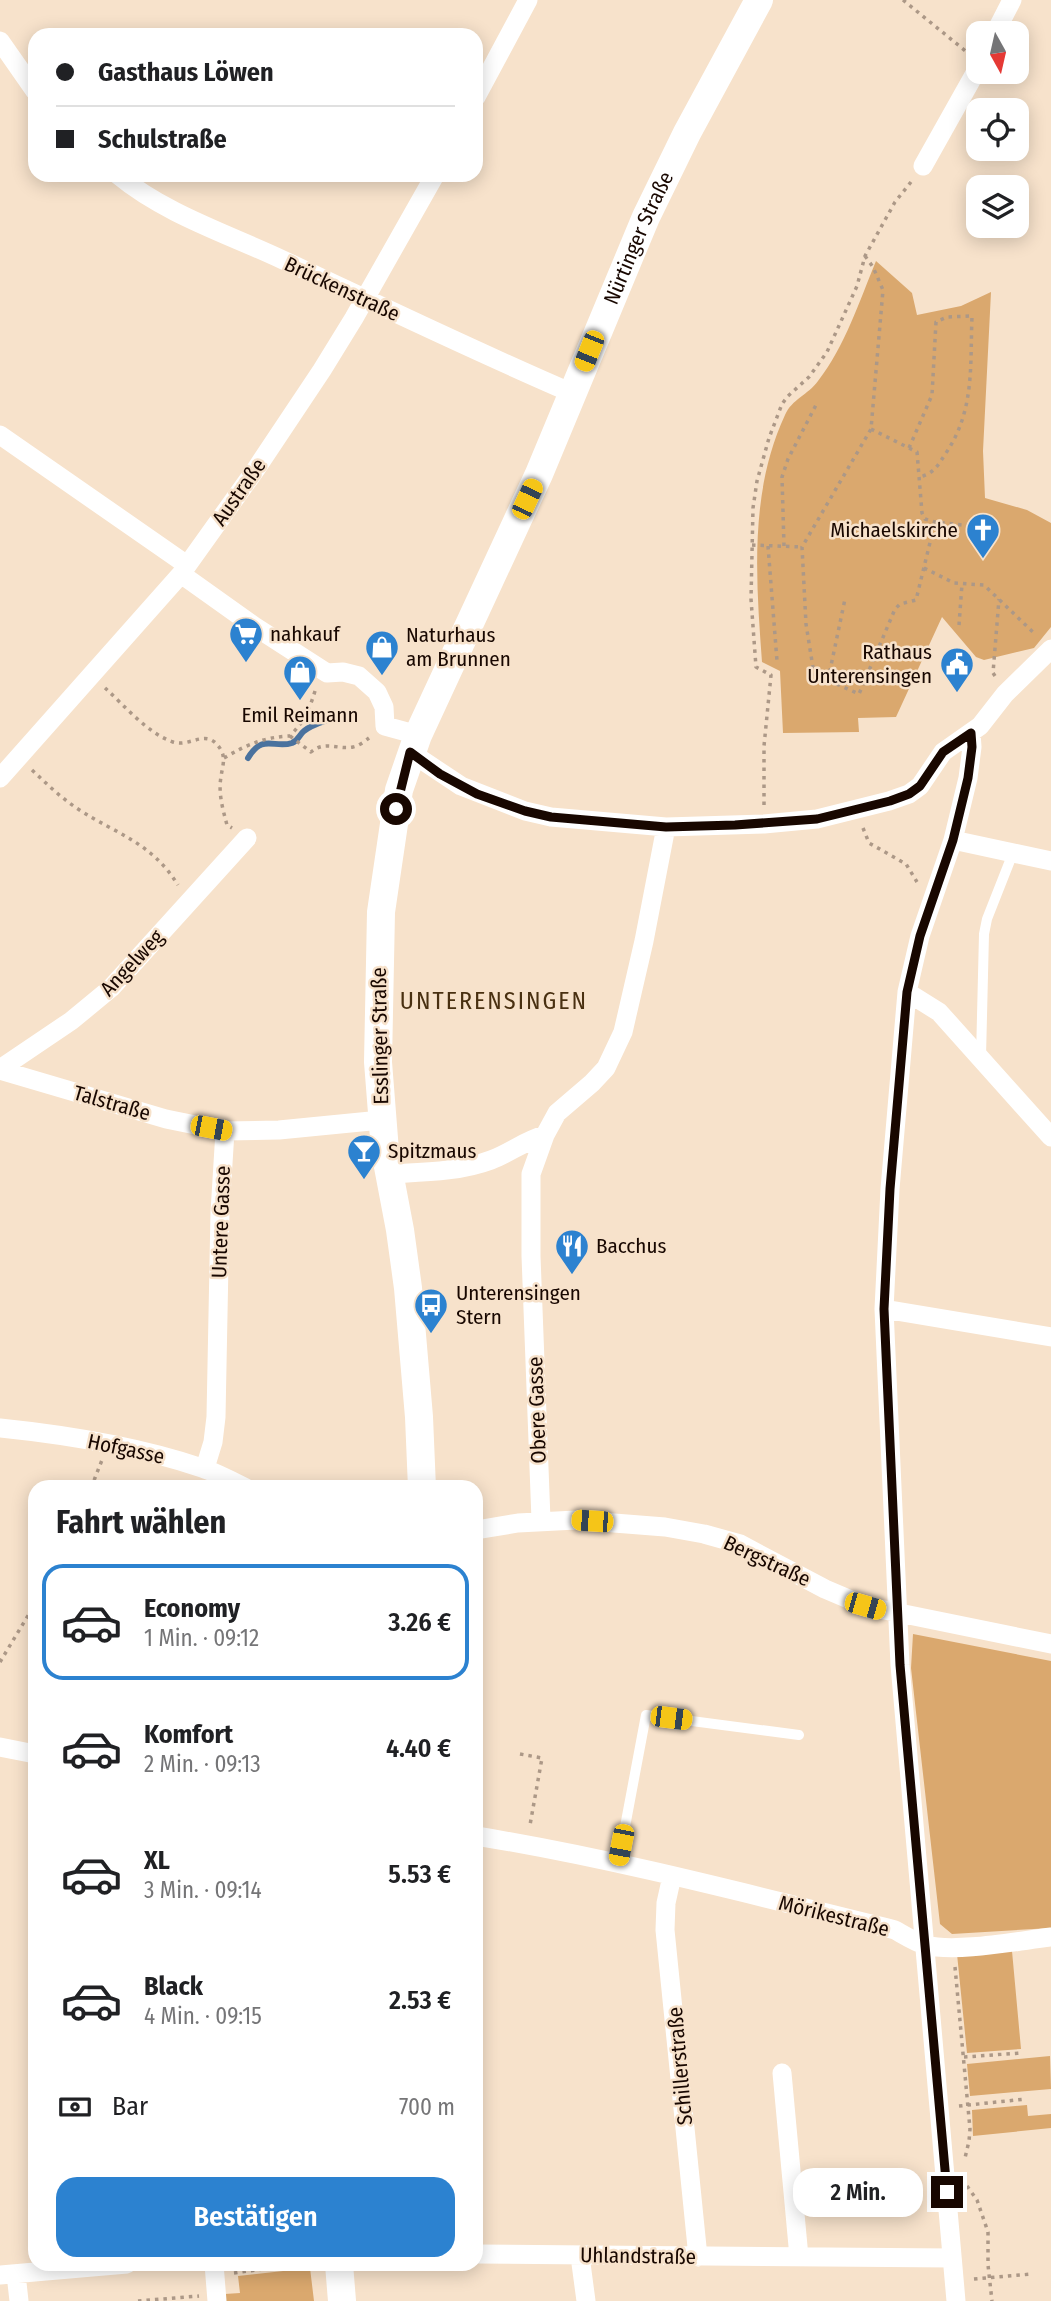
<!DOCTYPE html>
<html lang="de">
<meta charset="utf-8">
<style>
body{margin:0;font-family:"Fira Sans Condensed",sans-serif;background:#f6f6f6;color:#202124;height:100vh;display:flex;flex-direction:column;font-size:26px;white-space:nowrap}
*{box-sizing:border-box;margin:0}
p{font-size:23px;color:#757577}
.icon{flex:none;width:38px;height:38px;fill:none;stroke:currentColor;stroke-width:2;stroke-linecap:round;stroke-linejoin:round}
.map{position:relative;flex:1;overflow:hidden}
.details{position:absolute;left:28px;top:1480px;width:455px;height:791px;display:flex;flex-direction:column;background:#fff;border-radius:21px;box-shadow:0 4px 18px #0003}
.details>*{flex:none}
.hud{position:absolute;left:28px;top:28px;width:455px;height:154px;border-radius:21px;box-shadow:0 4px 18px #0003;display:grid;align-content:center;height:154px;padding:0 28px;background:#fff}
.needle{width:46px;rotate:172deg}
.buttons{position:absolute;left:966px;top:21px;display:grid;gap:14px}
.buttons a{display:grid;place-items:center;width:63px;height:63px;border-radius:14px;background:#fff;box-shadow:0 4px 18px #0003;font-size:35px}
.end{position:absolute;width:32px;height:32px;margin:-16px;border:9px solid #180700;background:#fff;box-shadow:0 0 0 4px #fff}
.from{border-radius:50%}
.bubble{position:absolute;height:49px;border-radius:21px;background:#fff;box-shadow:0 4px 18px #0003;font-size:23px;font-weight:600;line-height:49px;text-align:center}
.car{position:absolute;width:21px;height:42px;margin:-21px -10px;border-radius:9px;box-shadow:0 0 5px 2px #0007;background:linear-gradient(#f5c518 24%,#345 0 40%,#f5c518 0 76%,#345 0 86%,#f5c518 0)}
.hud b{display:flex;align-items:center;gap:24px;height:66px;font-size:26px}
.hud b+b{border-top:2px solid #e0e0e0}
.hud i{width:18px;height:18px;background:#202124}
ul{padding:0;list-style:none}
li{display:flex;align-items:center;gap:21px;height:116px;margin:0 14px 10px;padding:0 14px;border:4px solid transparent;border-radius:21px}
li div{flex:1}
li b{display:block;font-size:26px}
li em{font-style:normal;font-weight:600}
li.selected{border-color:#2c82d0}
li>.icon{width:63px;height:63px;stroke-width:1.5}
h2{padding:0 28px;font-size:32px;line-height:84px}
.pay{display:flex;align-items:center;gap:18px;height:77px;padding:0 28px;font-size:26px}
.pay p{margin-inline-start:auto}
.cta{display:flex;gap:14px;margin-top:auto;padding:14px 28px}
.cta a{flex:1;height:80px;border-radius:21px;background:#2c82d0;color:#fff;font-size:28px;font-weight:600;line-height:80px;text-align:center}
.map>svg:first-child{display:block}
.green{fill:#daa86e}
.lines{fill:none;stroke-linecap:round;stroke-linejoin:round}
.stream{stroke:#4a729e;stroke-width:6}
.path{stroke:#ac9887;stroke-width:3.5;stroke-dasharray:3.5 5;stroke-linecap:butt}
.lane{stroke:#fff;stroke-width:10}
.street{stroke:#fff;stroke-width:19}
.secondary{stroke:#fff;stroke-width:28}
.route{stroke:#180700;stroke-width:9}
.labels{text-anchor:middle;stroke-width:5;stroke-linejoin:round;paint-order:stroke}
.street-label{font-size:21px;fill:#180700;stroke:#f7e2cb}
.poi-label{font-size:21px;fill:#180700;stroke:#f7e2cb;text-anchor:start}
.quarter-label{font-size:24px;letter-spacing:2px;fill:#493011;stroke:#f7e2cb}
</style>
<div class="map">
<svg width="1051" height="2301" viewBox="0 0 1051 2301">
<rect width="100%" height="100%" fill="#f7e2cb"/>
<path class="green" d="M876 261 912 293 917 315 961 306 991 292 983 451 985 498 1027 510 1051 523V627L1034 648 984 660 976 657 942 617 896 717 858 718 859 732 783 733 780 671 762 662C756 580 749 492 785 415 792 399 808 395 818 381 845 346 859 302 876 261Z
M913 1634 1051 1661V1928L952 1934 940 1924 911 1668Z
M1012 1951 1021 2049 967 2053 957 1954Z
M1050 2056 1051 2089 970 2096 967 2064Z
M1027 2105 1028 2116 1051 2114V2128L973 2136 972 2110Z
M310 2268 314 2301H225V2294L240 2293 238 2276Z"/>
<g class="lines">
<path class="stream" d="M248 758C263 733 274 749 292 743 299 740 299 735 304 731 312 724 326 721 335 717"/>
<path class="path" d="M903 0 968 53
M865 256 873 267 883 290 871 429 802 547 806 624 814 674 859 694 895 609 900 604 916 600 935 522
M871 429 917 452 922 513 925 519 935 522 981 527
M909 448 932 395 936 322 947 317 972 316C970 365 975 410 946 453 938 465 934 474 919 477
M752 545 802 547
M768 546 777 661
M784 546 782 477 788 459 816 405
M924 568 954 583 984 585 1036 635
M959 625 962 584
M995 676 993 673 999 599
M828 680 845 599
M105 688C125 706 147 733 173 742 191 748 207 726 221 750 226 759 222 768 221 777 218 793 223 810 227 825L232 828
M290 736 311 752C326 740 337 750 353 747 359 746 365 741 369 738
M224 758C246 745 264 737 290 736 306 719 309 710 316 688
M32 770C47 784 61 798 78 809 118 835 151 842 178 885
M764 805V746L771 675 756 667 751 599 753 508 757 481 769 438 782 404 788 396 809 377 827 352 857 286 865 256 895 202 911 182
M863 828 869 843 906 864 917 882
M91 1488 102 1460
M0 1662 35 1604
M520 1754 542 1758 530 1825
M955 1967 970 2129 969 2141 965 2158
M964 2057 1021 2053
M959 2106 1026 2099
M967 2186 977 2200 988 2232V2265L992 2301
M234 2273 300 2264
M974 2279 1032 2274
M138 2301 199 2296"/>
<path class="lane" d="M981 1057 984 934 987 919 1013 853
M618 1864 646 1715 799 1735"/>
<path class="street" d="M995 33 1012 0
M0 41 35 91
M476 97 528 0
M923 166 978 68
M118 175C165 214 228 234 283 260 379 305 474 351 572 393
M0 435 187 565
M181 574 254 626 327 673 343 672 359 676 377 692 384 707 385 726 418 735
M410 752 461 786 525 811 551 817 666 827 764 824 817 819 889 801 909 794 920 786 943 752 980 726 1005 694 1051 649
M0 778 181 574 256 469 322 370 354 318 435 175
M953 840 1051 861
M907 992 939 1012 1051 1137
M0 1069 71 1021 111 988 247 838
M0 1070 166 1119 225 1131 279 1130 381 1120
M389 1174C423 1172 459 1172 491 1160 510 1153 524 1141 545 1135
M884 1309 1051 1337
M0 1428C68 1435 137 1446 202 1468 217 1473 232 1481 246 1488
M205 1468 213 1442 216 1417 220 1212 225 1131
M541 1520 531 1256V1174L545 1135 557 1113 592 1083 606 1068 623 1032 644 941 666 827
M476 1530 518 1523 576 1520 665 1527 704 1534 740 1544 825 1589 865 1606 1051 1644
M0 1747 35 1754
M476 1836C617 1859 756 1896 895 1930 904 1935 915 1942 925 1945 956 1953 1017 1941 1051 1937
M672 1876 666 1903 665 1930 698 2257
M782 2073 799 2257
M476 2254 952 2258
M580 2256 586 2301
M214 2264 217 2301
M16 2274 19 2301
M0 2275 127 2264
M956 2301 900 1665 884 1309 890 1189 907 992 920 936 953 840 968 778 972 747 971 733"/>
<g class="secondary">
<path id="s1" d="M422 1488 419 1417 408 1288 400 1230 385 1151 378 1062 381 912 399 790 418 735 539 474 646 217 687 133 759 0"/>
<path d="M339 2264 342 2301"/>
</g>
</g>
<g class="lines">
<path class="route" d="M396 809 410 752 440 774 477 794 525 811 551 817 666 827 735 825 817 819 890 801 909 794 920 786 943 752 971 733 972 747 968 778 953 840 920 936 907 992 890 1189 884 1309 900 1665 947 2192"/>
</g>
<defs>
<g id="church-pin" transform="scale(1.75)"><path d="M0 17L-7.5 6A9.5 9.5 0 1 1 7.5 6Z" fill="#2c82d0" stroke="#f7e2cb"/><path d="M-1.2-6h2.4v3.5h3.3v2.4h-3.3V6h-2.4V-.1h-3.3v-2.4h3.3Z" fill="#fff"/></g>
<g id="supermarket-pin" transform="scale(1.75)"><path d="M0 17L-7.5 6A9.5 9.5 0 1 1 7.5 6Z" fill="#2c82d0" stroke="#f7e2cb"/><path d="M-6-5.5h2.5l.6 2H6L4.5 2H-2.5L-4.4-4H-6ZM-1.5 3.2a1.3 1.3 0 1 0 .1 0ZM3 3.2a1.3 1.3 0 1 0 .1 0Z" fill="#fff"/></g>
<g id="shop-pin" transform="scale(1.75)"><path d="M0 17L-7.5 6A9.5 9.5 0 1 1 7.5 6Z" fill="#2c82d0" stroke="#f7e2cb"/><path d="M-5-2.5h2.3a2.7 3.5 0 0 1 5.4 0H5L5.5 6h-11ZM-1.5-2.5h3a1.5 2.3 0 0 0-3 0Z" fill="#fff"/></g>
<g id="civic-pin" transform="scale(1.75)"><path d="M0 17L-7.5 6A9.5 9.5 0 1 1 7.5 6Z" fill="#2c82d0" stroke="#f7e2cb"/><path d="M-.6-6.5H3V-4.5H.6V-3L4-1V1h2V6H-6V1h2V-1L-.6-3ZM-1.2 2.5V6h2.4V2.5Z" fill="#fff"/></g>
<g id="bar-pin" transform="scale(1.75)"><path d="M0 17L-7.5 6A9.5 9.5 0 1 1 7.5 6Z" fill="#2c82d0" stroke="#f7e2cb"/><path d="M-6-5H6L.8 .8V4.5H3.5V6h-7V4.5H-.8V.8Z" fill="#fff"/></g>
<g id="restaurant-pin" transform="scale(1.75)"><path d="M0 17L-7.5 6A9.5 9.5 0 1 1 7.5 6Z" fill="#2c82d0" stroke="#f7e2cb"/><path d="M-5-6h1v4h1v-4h1v4h1v-4h1v5L-1.5 .5V6h-2V.5L-5-1ZM5-6V6H3V1.5H1.5Q1.5-4 5-6Z" fill="#fff"/></g>
<g id="bus-pin" transform="scale(1.75)"><path d="M0 17L-7.5 6A9.5 9.5 0 1 1 7.5 6Z" fill="#2c82d0" stroke="#f7e2cb"/><path d="M-5-6H5V4H4V6H2V4H-2V6H-4V4H-5ZM-3.5-4V0h7V-4ZM-3.5 1.2v1.5H-2V1.2ZM2 1.2v1.5H3.5V1.2Z" fill="#fff"/></g>
</defs>
<g fill-rule="evenodd">
<use href="#church-pin" x="983" y="530"/>
<use href="#supermarket-pin" x="246" y="634"/>
<use href="#shop-pin" x="382" y="647"/>
<use href="#civic-pin" x="957" y="664"/>
<use href="#shop-pin" x="300" y="672"/>
<use href="#bar-pin" x="364" y="1151"/>
<use href="#restaurant-pin" x="572" y="1246"/>
<use href="#bus-pin" x="431" y="1305"/>
</g>
<g class="labels">
<g class="street-label">
<text dy="7" stroke="none"><textPath href="#s1" startOffset="1304">Nürtinger Straße</textPath></text>
<text transform="translate(342 289) rotate(25)" y="7">Brückenstraße</text>
<text transform="translate(239 492) rotate(-55)" y="7">Austraße</text>
<text transform="translate(132 963) rotate(-47)" y="7">Angelweg</text>
<text transform="translate(380 1036) rotate(-91)" y="7">Esslinger Straße</text>
<text transform="translate(112 1103) rotate(16)" y="7">Talstraße</text>
<text transform="translate(221 1222) rotate(-88)" y="7">Untere Gasse</text>
<text transform="translate(537 1410) rotate(-92)" y="7">Obere Gasse</text>
<text transform="translate(126 1449) rotate(12)" y="7">Hofgasse</text>
<text transform="translate(767 1561) rotate(25)" y="7">Bergstraße</text>
<text transform="translate(834 1916) rotate(14)" y="7">Mörikestraße</text>
<text transform="translate(680 2066) rotate(-95)" y="7">Schillerstraße</text>
<text transform="translate(638 2256) rotate(1)" y="7">Uhlandstraße</text>
</g>
<g class="poi-label">
<text x="958" y="537" text-anchor="end">Michaelskirche</text>
<text x="270" y="641">nahkauf</text>
<text x="406" y="642">Naturhaus<tspan x="406" dy="24">am Brunnen</tspan></text>
<text x="932" y="659" text-anchor="end">Rathaus<tspan x="932" dy="24">Unterensingen</tspan></text>
<text x="300" y="722" text-anchor="middle">Emil Reimann</text>
<text x="388" y="1158">Spitzmaus</text>
<text x="596" y="1253">Bacchus</text>
<text x="456" y="1300">Unterensingen<tspan x="456" dy="24">Stern</tspan></text>
</g>
<g class="quarter-label">
<text x="494" y="1009">UNTERENSINGEN</text>
</g>
</g>
</svg>
<div class="buttons">
<a><svg class="needle" viewBox="-14 -14 28 28"><path d="M0-13l5 13h-10z" fill="#e53935"/><path d="M0 13l5-13h-10z" fill="#757577"/></svg></a>
<a><svg class="icon" aria-label="locate" viewBox="0 0 24 24"><circle cx="12" cy="12" r="6"/><path d="M12 2v4M12 18v4M2 12h4M18 12h4"/></svg></a>
<a><svg class="icon" aria-label="layers" viewBox="0 0 24 24"><path d="M12 4l9 5-9 5-9-5zM3 14l9 5 9-5"/></svg></a>
</div>
<i class="end from" style="left:396px;top:809px"></i>
<i class="end" style="left:947px;top:2192px"></i>
<div class="bubble" style="left:793px;top:2168px;width:130px">2 Min.</div>
<i class="car" style="left:589px;top:351px;rotate:202deg"></i>
<i class="car" style="left:527px;top:499px;rotate:25deg"></i>
<i class="car" style="left:211px;top:1128px;rotate:101deg"></i>
<i class="car" style="left:592px;top:1521px;rotate:274deg"></i>
<i class="car" style="left:865px;top:1606px;rotate:106deg"></i>
<i class="car" style="left:671px;top:1718px;rotate:97deg"></i>
<i class="car" style="left:621px;top:1845px;rotate:191deg"></i>
<div class="hud">
<b><i class="from"></i>Gasthaus Löwen</b>
<b><i></i>Schulstraße</b>
</div>
<section class="details">
<h2>Fahrt wählen</h2>
<ul>
<li class="selected"><svg class="icon" aria-label="car" viewBox="0 0 24 24"><path d="M5 17H2v-5l4-1 3-4h7l3 4 3 1v5h-3M9 17h6M6 11h13"/><circle cx="7" cy="17" r="2"/><circle cx="17" cy="17" r="2"/></svg><div><b>Economy</b><p>1 Min. · 09:12</p></div><em>3.26 €</em></li>
<li><svg class="icon" aria-label="car" viewBox="0 0 24 24"><path d="M5 17H2v-5l4-1 3-4h7l3 4 3 1v5h-3M9 17h6M6 11h13"/><circle cx="7" cy="17" r="2"/><circle cx="17" cy="17" r="2"/></svg><div><b>Komfort</b><p>2 Min. · 09:13</p></div><em>4.40 €</em></li>
<li><svg class="icon" aria-label="car" viewBox="0 0 24 24"><path d="M5 17H2v-5l4-1 3-4h7l3 4 3 1v5h-3M9 17h6M6 11h13"/><circle cx="7" cy="17" r="2"/><circle cx="17" cy="17" r="2"/></svg><div><b>XL</b><p>3 Min. · 09:14</p></div><em>5.53 €</em></li>
<li><svg class="icon" aria-label="car" viewBox="0 0 24 24"><path d="M5 17H2v-5l4-1 3-4h7l3 4 3 1v5h-3M9 17h6M6 11h13"/><circle cx="7" cy="17" r="2"/><circle cx="17" cy="17" r="2"/></svg><div><b>Black</b><p>4 Min. · 09:15</p></div><em>2.53 €</em></li>
</ul>
<div class="pay"><svg class="icon" aria-label="cash" viewBox="0 0 24 24"><path d="M3 7h18v10H3z"/><circle cx="12" cy="12" r="2"/></svg>Bar<p>700 m</p></div>
<div class="cta"><a>Bestätigen</a></div>
</section>
</div>
